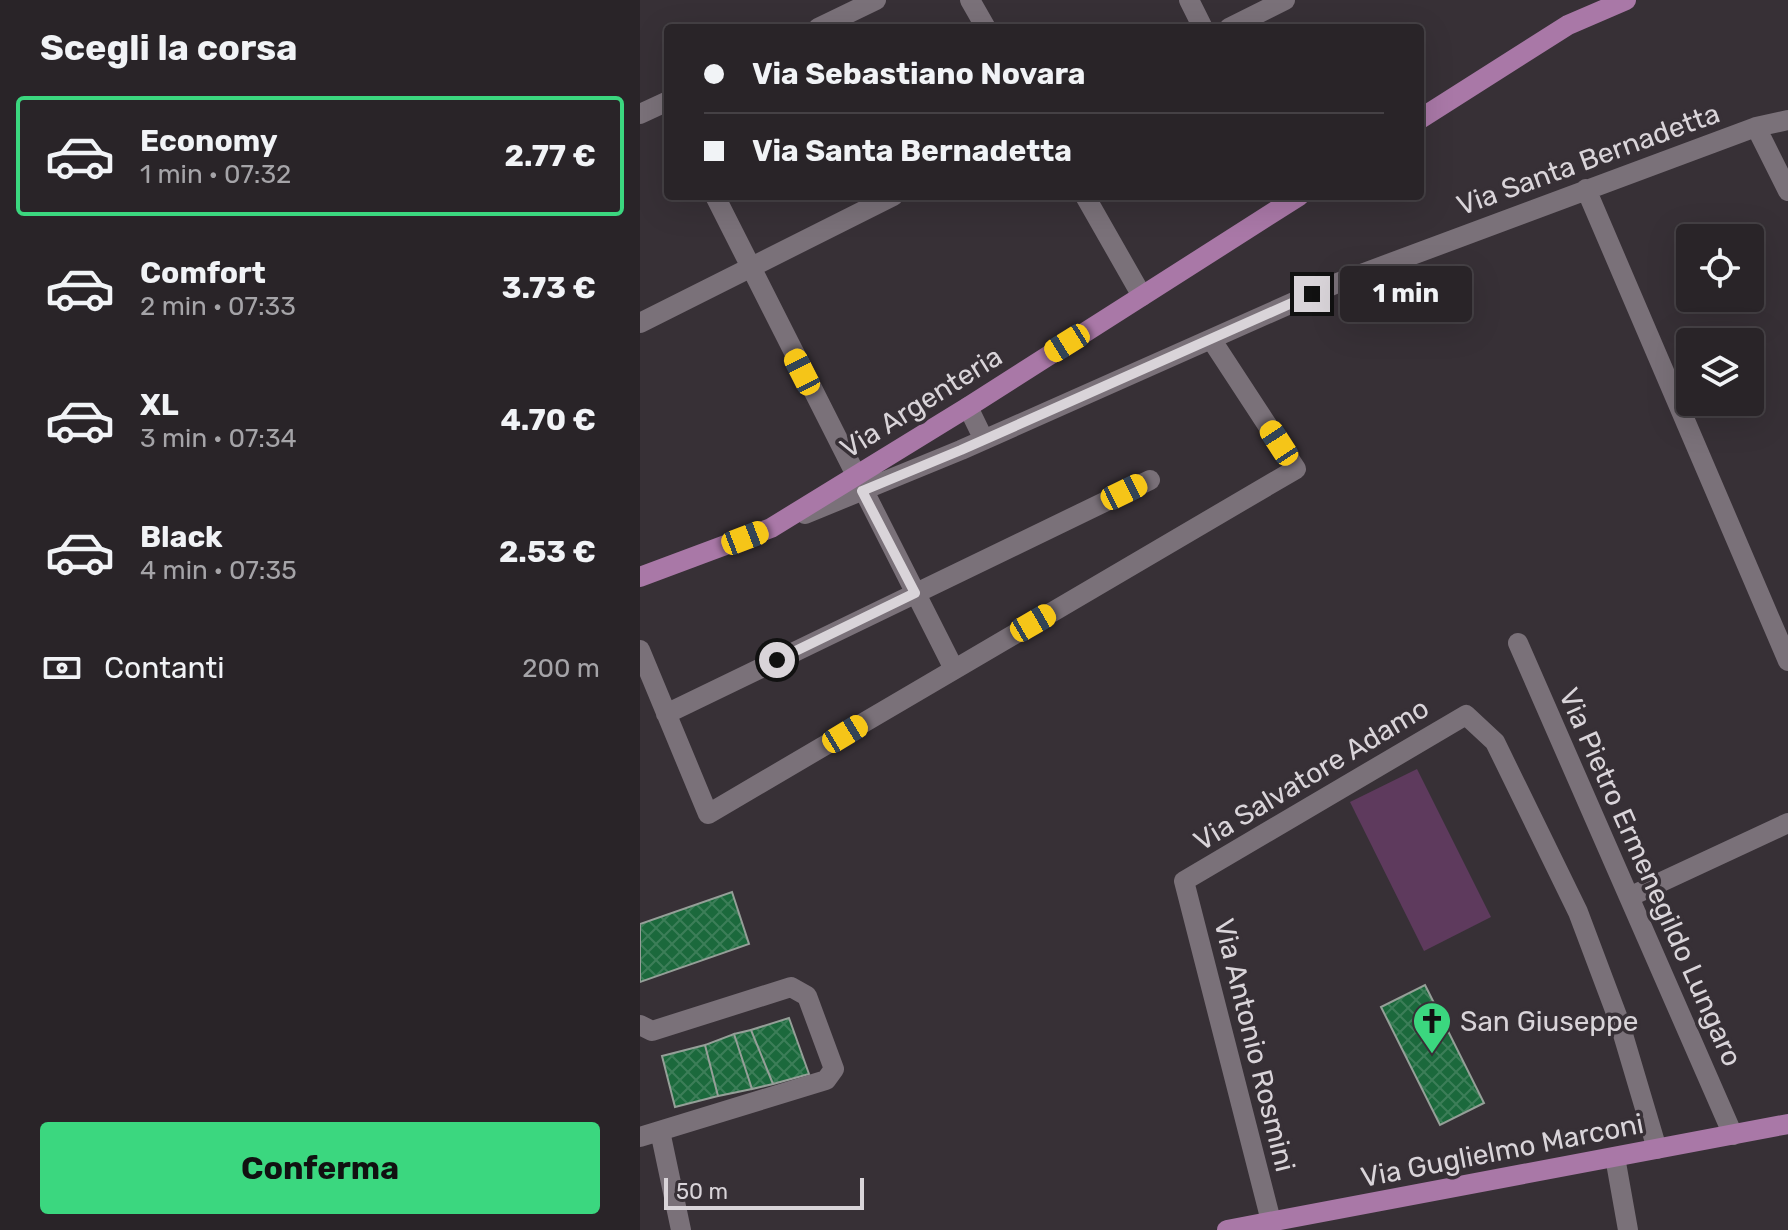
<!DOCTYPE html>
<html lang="it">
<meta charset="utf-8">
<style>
body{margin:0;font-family:Rubik,sans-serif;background:#353034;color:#f1f3f6;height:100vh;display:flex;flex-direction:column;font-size:30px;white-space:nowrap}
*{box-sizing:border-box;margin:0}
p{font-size:26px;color:#a5a4a8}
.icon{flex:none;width:44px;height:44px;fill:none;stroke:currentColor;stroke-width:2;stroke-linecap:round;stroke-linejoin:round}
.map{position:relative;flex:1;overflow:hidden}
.panel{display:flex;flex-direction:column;background:#292428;width:640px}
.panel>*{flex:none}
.hud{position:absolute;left:24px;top:24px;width:760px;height:176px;border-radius:8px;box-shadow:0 8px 32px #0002,0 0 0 2px #454145;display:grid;align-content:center;height:176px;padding:0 40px;background:#292428}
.tools{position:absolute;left:1036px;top:224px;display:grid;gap:16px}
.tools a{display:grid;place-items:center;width:88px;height:88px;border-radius:8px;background:#292428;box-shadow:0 8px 32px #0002,0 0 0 2px #454145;font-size:40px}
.scale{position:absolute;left:24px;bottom:20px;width:200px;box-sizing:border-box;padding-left:8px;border:4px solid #d9d4d9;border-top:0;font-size:22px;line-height:28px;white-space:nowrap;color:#d9d4d9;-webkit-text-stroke:6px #373036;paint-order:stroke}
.end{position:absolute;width:36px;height:36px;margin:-18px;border:10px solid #d9d4d9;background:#111;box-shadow:0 0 0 4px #111}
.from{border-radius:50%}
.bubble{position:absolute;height:56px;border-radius:8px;background:#292428;box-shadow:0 8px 32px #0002,0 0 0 2px #454145;font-size:26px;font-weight:700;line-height:56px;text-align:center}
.car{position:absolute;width:24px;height:48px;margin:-24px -12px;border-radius:10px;box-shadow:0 0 6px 2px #0007;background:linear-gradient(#f5c518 24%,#345 0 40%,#f5c518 0 76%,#345 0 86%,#f5c518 0)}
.hud b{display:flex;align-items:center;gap:28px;height:76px;font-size:30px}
.hud b+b{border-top:2px solid #454145}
.hud i{width:20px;height:20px;background:#f1f3f6}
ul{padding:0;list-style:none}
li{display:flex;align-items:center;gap:24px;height:120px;margin:0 16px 12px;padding:0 24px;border:4px solid transparent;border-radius:8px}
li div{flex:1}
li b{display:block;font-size:30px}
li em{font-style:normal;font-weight:700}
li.current{border-color:#3bd77f}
li>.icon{width:72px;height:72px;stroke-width:1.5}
h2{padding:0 40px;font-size:36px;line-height:96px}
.pay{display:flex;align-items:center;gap:20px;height:88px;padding:0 40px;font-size:30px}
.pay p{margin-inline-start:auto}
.action{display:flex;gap:16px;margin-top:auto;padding:16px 40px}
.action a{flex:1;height:92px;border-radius:8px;background:#3bd77f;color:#111;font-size:32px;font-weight:700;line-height:92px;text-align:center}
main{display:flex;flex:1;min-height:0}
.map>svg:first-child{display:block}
.pitch{fill:#5e3a5d}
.building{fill:url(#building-cross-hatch);stroke:#959f98;stroke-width:2}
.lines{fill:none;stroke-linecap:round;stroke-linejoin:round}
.minor{stroke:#7a7179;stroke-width:20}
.major{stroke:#a978a7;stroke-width:20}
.route{stroke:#d9d4d9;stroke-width:10}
.labels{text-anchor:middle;stroke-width:7;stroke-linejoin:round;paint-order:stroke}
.street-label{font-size:28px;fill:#d9d4d9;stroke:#373036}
.poi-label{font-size:28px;fill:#d9d4d9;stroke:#373036;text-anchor:start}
</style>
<main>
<section class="panel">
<h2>Scegli la corsa</h2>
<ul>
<li class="current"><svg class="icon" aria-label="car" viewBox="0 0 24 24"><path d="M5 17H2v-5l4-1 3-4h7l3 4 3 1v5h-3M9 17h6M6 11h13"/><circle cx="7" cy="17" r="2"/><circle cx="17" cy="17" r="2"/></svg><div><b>Economy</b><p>1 min · 07:32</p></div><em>2.77 €</em></li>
<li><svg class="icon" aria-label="car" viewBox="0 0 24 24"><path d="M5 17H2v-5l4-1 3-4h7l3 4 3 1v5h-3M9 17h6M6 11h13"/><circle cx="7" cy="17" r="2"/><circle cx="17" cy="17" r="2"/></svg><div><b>Comfort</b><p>2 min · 07:33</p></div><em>3.73 €</em></li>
<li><svg class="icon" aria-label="car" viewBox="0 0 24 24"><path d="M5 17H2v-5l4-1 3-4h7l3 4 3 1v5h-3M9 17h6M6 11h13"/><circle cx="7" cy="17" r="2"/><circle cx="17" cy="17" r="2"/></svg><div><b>XL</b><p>3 min · 07:34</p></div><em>4.70 €</em></li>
<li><svg class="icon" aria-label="car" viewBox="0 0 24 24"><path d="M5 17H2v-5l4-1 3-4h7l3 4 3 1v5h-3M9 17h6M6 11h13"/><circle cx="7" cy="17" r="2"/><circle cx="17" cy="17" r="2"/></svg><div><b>Black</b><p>4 min · 07:35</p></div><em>2.53 €</em></li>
</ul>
<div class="pay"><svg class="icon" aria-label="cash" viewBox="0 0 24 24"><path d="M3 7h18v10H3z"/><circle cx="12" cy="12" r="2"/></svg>Contanti<p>200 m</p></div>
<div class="action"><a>Conferma</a></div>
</section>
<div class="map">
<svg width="1148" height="1230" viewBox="0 0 1148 1230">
<defs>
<pattern id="building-cross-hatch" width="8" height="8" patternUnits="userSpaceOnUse" patternTransform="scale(2)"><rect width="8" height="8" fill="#1b693c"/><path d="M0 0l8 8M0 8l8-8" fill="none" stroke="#3c7e58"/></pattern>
</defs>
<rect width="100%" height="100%" fill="#373036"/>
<path class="pitch" d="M777 769 851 917 784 951 710 802Z"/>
<path class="building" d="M92 892 109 944 0 982V924Z
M785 985 844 1103 800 1125 741 1007Z
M149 1018 169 1074 133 1084 111 1030Z
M111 1030 133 1084 112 1089 94 1034Z
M94 1034 112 1089 78 1096 65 1045Z
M65 1045 78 1096 35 1107 22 1056Z"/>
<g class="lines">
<path class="minor" d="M330 0 346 28
M549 0 563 28
M178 28 236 0
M589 28 645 0
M0 114 28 101
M1116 127 1148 191
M946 189 1148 661
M75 196 314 669
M445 196 502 296
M0 323 253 196
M328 407 344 440
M165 514 321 450 697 283 1116 127 1148 120
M878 643 1093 1135
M0 650 68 814 656 469 571 339
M26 714 510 480
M989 897 1148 823
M0 1025 12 1031 151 987 167 996 194 1069 186 1080 0 1137
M20 1131 41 1230
M975 1157 988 1230
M631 1221 544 881 826 715 855 742 938 912 979 1021 1017 1149"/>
<path class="major" d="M780 119 928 25 986 0
M0 577 131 528 328 407 659 196
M587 1230 1148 1124"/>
</g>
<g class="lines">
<path class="route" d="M137 660 275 593 222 491 321 450 672 294"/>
</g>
<defs>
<g id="church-pin" transform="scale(2)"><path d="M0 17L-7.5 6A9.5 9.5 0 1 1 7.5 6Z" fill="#3bd77f" stroke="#373036"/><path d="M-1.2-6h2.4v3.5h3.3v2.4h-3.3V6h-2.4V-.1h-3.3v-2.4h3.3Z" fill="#111"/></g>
</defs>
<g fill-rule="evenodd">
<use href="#church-pin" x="792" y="1021"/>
</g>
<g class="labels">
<g class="street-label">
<text transform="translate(948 159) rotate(-20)" y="10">Via Santa Bernadetta</text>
<text transform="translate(281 402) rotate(-32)" y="10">Via Argenteria</text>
<text transform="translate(671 774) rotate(-31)" y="10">Via Salvatore Adamo</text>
<text transform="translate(1011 877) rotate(66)" y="10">Via Pietro Ermenegildo Lungaro</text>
<text transform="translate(615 1045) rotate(76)" y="10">Via Antonio Rosmini</text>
<text transform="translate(862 1150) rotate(-11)" y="10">Via Guglielmo Marconi</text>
</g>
<g class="poi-label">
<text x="820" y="1031">San Giuseppe</text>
</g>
</g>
</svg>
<div class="tools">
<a><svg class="icon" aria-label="locate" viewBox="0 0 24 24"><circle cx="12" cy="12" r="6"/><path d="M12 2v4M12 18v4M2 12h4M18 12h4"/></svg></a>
<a><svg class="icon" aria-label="layers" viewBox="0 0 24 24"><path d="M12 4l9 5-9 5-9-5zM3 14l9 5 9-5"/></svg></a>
</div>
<div class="scale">50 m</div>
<i class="end from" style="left:137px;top:660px"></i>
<i class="end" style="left:672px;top:294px"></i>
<div class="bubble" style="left:700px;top:266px;width:132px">1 min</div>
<i class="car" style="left:427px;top:343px;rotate:238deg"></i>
<i class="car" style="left:162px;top:372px;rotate:333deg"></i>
<i class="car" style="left:639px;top:443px;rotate:327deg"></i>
<i class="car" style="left:484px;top:492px;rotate:64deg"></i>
<i class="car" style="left:105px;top:538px;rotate:69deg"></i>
<i class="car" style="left:393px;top:623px;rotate:60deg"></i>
<i class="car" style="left:205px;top:734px;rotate:59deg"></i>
<div class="hud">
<b><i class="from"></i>Via Sebastiano Novara</b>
<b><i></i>Via Santa Bernadetta</b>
</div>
</div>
</main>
